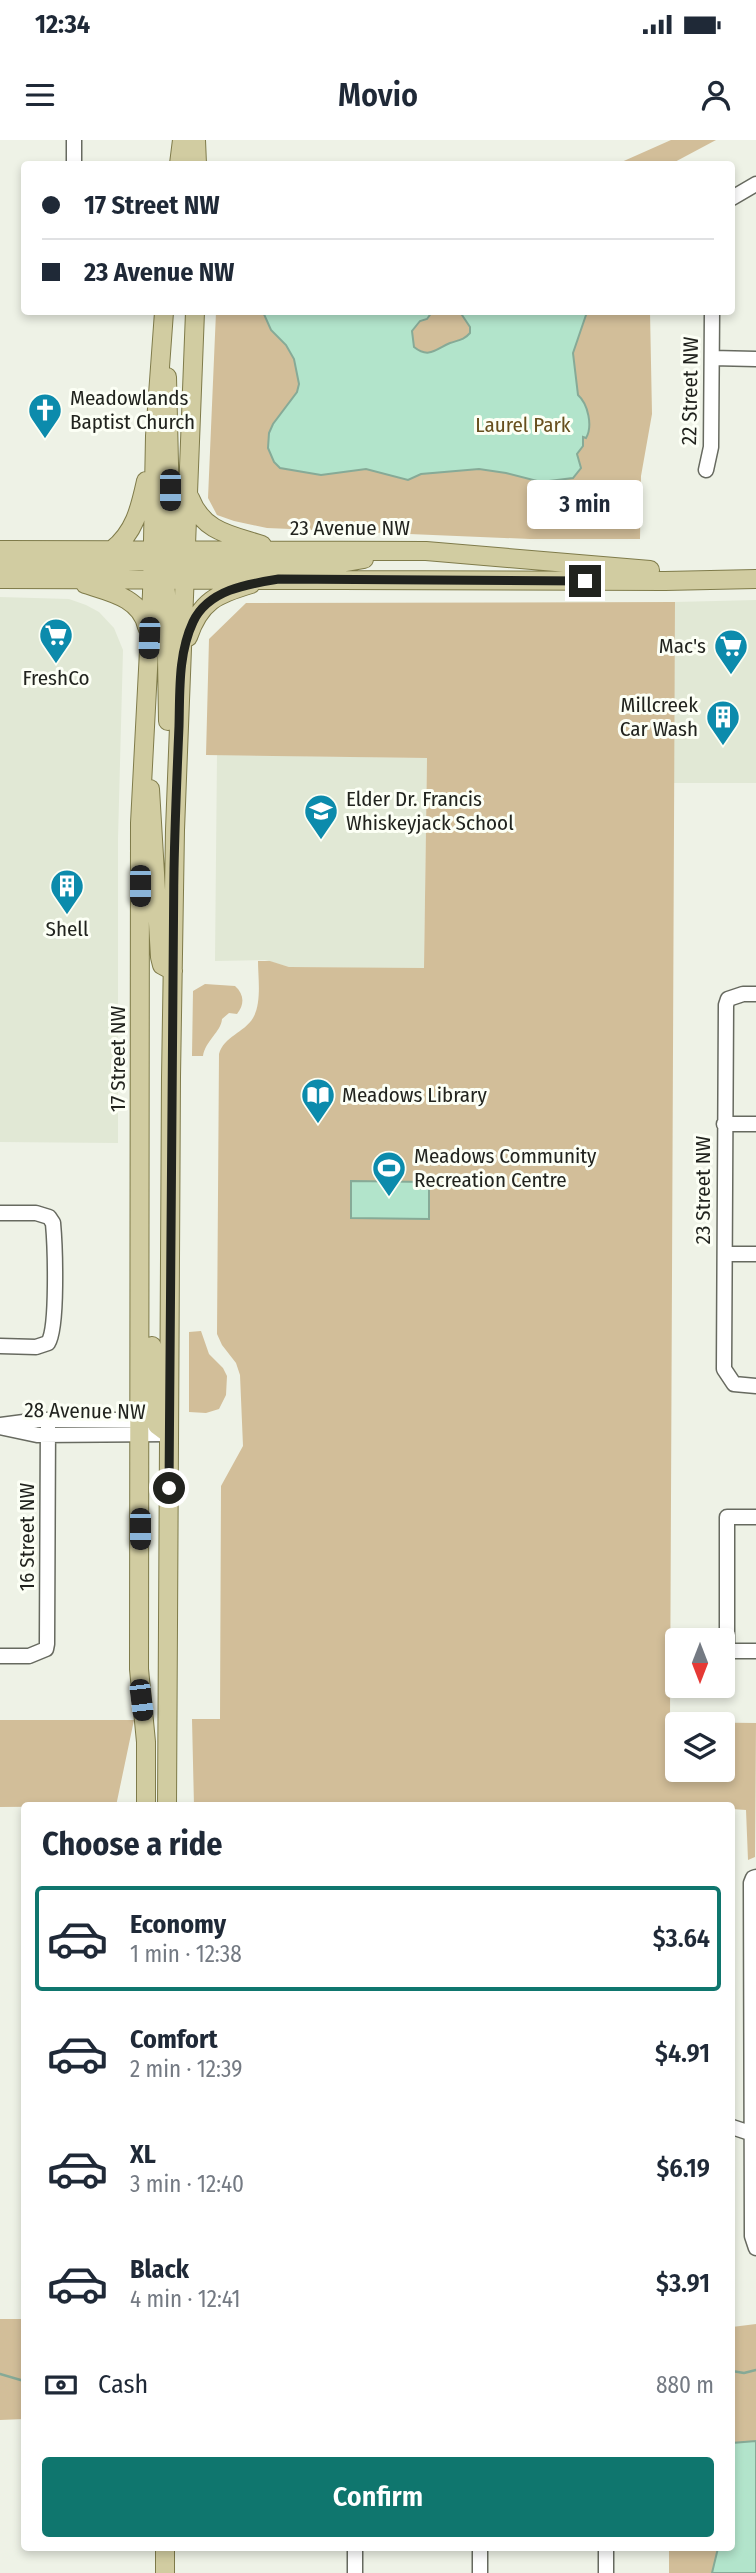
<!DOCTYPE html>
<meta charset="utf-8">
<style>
body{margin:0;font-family:"Fira Sans Condensed",sans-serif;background:#f2f2f3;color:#1f2937;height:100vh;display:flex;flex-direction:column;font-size:26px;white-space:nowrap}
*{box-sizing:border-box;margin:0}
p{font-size:23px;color:#747a83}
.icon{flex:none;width:38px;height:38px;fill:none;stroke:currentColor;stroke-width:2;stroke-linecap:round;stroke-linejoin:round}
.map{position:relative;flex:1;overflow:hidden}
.sheet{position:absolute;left:21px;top:1662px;width:714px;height:749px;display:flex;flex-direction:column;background:#fff;border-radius:7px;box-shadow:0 4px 10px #0003}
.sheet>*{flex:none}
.guide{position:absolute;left:21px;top:21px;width:714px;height:154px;border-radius:7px;box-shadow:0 4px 10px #0003;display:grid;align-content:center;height:154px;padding:0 21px;background:#fff}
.needle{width:46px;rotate:180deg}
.buttons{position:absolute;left:665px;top:1488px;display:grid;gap:14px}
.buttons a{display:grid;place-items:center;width:70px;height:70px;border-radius:7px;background:#fff;box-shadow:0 4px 10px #0003;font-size:35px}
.end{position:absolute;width:32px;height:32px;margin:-16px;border:9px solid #21231e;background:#fff;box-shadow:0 0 0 4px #fff}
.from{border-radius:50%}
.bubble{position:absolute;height:49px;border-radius:7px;background:#fff;box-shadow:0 4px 10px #0003;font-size:23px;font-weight:600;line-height:49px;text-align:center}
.car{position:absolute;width:21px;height:42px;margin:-21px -10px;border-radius:9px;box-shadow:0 0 5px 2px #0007;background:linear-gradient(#222 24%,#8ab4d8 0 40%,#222 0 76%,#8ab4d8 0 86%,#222 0)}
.guide b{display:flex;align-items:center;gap:24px;height:66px;font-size:26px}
.guide b+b{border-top:2px solid #e0e1e3}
.guide i{width:18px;height:18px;background:#1f2937}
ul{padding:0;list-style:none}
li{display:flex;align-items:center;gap:21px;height:105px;margin:0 14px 10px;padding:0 7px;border:4px solid transparent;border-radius:7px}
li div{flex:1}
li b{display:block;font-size:26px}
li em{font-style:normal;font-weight:600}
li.selected{border-color:#0f766e}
li>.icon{width:63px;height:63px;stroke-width:1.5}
h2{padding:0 21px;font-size:32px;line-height:84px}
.pay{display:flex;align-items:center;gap:18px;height:77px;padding:0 21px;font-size:26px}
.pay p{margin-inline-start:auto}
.cta{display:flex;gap:14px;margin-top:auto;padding:14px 21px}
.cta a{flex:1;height:80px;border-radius:7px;background:#0f766e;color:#fff;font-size:28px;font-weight:600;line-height:80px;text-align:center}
.status{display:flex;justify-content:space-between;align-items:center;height:49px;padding:0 35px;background:#fff;direction:ltr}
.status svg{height:19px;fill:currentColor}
header{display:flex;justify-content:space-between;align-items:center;height:91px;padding:0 21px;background:#fff;font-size:32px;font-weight:600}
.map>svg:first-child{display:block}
.built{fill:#e1e8d5}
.green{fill:#d2be99;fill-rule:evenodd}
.water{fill:#b2e4cb;stroke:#86aa97;stroke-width:2}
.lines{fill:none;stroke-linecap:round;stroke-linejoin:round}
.stream{stroke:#86aa97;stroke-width:2.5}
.minor-casing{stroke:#676a60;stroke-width:17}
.major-casing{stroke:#7f7b4a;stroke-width:20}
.minor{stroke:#fff;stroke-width:14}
.major{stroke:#d1cca1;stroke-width:18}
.route{stroke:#21231e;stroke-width:9}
.labels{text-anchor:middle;stroke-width:6;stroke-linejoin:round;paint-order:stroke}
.street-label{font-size:21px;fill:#21231e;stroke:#fcfff5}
.poi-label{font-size:21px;fill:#21231e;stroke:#fcfff5;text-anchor:start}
.park-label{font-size:21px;fill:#674f1d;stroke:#fcfff5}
</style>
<div class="status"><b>12:34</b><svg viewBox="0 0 49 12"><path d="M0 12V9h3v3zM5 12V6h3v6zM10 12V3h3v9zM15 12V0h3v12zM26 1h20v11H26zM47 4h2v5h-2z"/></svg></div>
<header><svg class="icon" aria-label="menu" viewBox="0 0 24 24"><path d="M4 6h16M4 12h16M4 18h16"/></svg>Movio<svg class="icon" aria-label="person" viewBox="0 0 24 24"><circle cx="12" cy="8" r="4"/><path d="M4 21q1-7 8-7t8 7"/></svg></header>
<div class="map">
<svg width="756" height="2433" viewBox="0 0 756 2433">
<rect width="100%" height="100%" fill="#eef2e6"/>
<path class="built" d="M0 457 69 459 86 465 99 472 114 488 123 510 118 699V1003L0 1002Z
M756 460V643H673L675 462Z
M217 615 427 618 424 829 289 827 265 820 215 821Z"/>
<path class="green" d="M671 0H716L671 24H617Z
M216 172H650L652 274 641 336 640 399H530L267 388 234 381 217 375 208 358Z
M675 462 670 1582 756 1583 755 1717 748 1720 746 1670 732 1669V1666H194L192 1579H220L221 1346 243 1306 240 1235 236 1223 222 1205 217 1194 219 914C224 896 244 893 253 878 262 863 258 837 258 821H270L289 827 424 828 427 618 206 615 209 499 246 463ZM677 1584H723V1629H677Z
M205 844 235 846C244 854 245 864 237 874L229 873 222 879C221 892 205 901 203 916H192L193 851Z
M201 1191 209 1214 223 1228 227 1236 226 1255 219 1269 206 1273 189 1272V1192Z
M0 1580H134L116 1666 0 1667Z
M0 2179H24V2279L0 2280Z
M756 2184V2433H669V2408H732V2187Z"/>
<path class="water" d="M263 172H432L427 179 420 181 412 191 414 207C429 219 436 209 450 203 459 200 464 200 470 193V187L460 172H587L573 213 578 255C588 264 593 286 586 298L583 297V306L577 314 581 328 573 338 541 342 506 333 479 329 421 334 408 340 366 329 321 335 280 328 274 322 268 308 269 293 273 284 297 252 299 244 294 219 286 205 271 190Z
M351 1041 429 1042V1079L351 1078Z
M756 2301V2433H712L718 2408H732V2303Z"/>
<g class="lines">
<path class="stream" d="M732 2231 744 2233 756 2230
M0 2234 24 2241"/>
<g class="minor-casing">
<path id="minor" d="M74 0V24
M732 58 756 44
M712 218 756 219
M706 330 711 307 712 172
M756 854H743L728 859 726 865 724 1229 734 1244 756 1246
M724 984H756
M0 1073H36L49 1077 53 1083C55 1105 58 1188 48 1203L36 1207 0 1206
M725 1114H756
M0 1285 39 1280H150
M0 1287 37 1295 169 1294
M756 1377H727V1511H756
M0 1516H29L46 1509 47 1504 48 1280
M756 1737 753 1738 751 1743 752 2096 756 2108
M732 1987 756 1995
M355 2433V2408
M480 2433V2408
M606 2433V2408"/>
</g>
<g class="major-casing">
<path id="major" d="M196 0 197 24
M179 24 182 0
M167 237 171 410 173 422
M190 358C203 392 231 395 262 405
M0 410 426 411 650 430
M112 410C135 392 140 368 146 341
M4 427 161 420
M163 428 166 453 168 581
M175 428 199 425 341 423 364 419
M0 439 665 441 756 439
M85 444C110 452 141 458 147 487
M188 497C200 461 217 454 251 444
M150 649 160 817 162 825 173 831
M152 1206 154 1274 157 1285 169 1294
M146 1666V1602L139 1529 140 683 152 453 155 296 164 172
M167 1666 171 937 175 690 195 172
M165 2433V2408"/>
</g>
<use href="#minor" class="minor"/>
<use href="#major" class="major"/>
</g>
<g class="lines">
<path class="route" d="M169 1348C170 1141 171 935 174 729 175 681 177 633 179 586 180 551 178 514 193 482 208 450 247 444 279 439L585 441"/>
</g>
<defs>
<g id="church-pin" transform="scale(1.75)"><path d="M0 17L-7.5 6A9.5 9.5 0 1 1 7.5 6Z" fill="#0c8bac" stroke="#fcfff5"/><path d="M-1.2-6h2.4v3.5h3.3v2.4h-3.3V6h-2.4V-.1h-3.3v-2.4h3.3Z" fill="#fff"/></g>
<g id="supermarket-pin" transform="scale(1.75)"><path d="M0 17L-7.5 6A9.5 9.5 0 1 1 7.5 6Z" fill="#0c8bac" stroke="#fcfff5"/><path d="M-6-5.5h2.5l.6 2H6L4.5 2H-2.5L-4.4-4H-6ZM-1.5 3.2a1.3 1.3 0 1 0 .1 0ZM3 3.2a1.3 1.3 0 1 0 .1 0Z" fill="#fff"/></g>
<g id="building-pin" transform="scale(1.75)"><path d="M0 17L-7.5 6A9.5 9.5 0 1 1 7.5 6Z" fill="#0c8bac" stroke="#fcfff5"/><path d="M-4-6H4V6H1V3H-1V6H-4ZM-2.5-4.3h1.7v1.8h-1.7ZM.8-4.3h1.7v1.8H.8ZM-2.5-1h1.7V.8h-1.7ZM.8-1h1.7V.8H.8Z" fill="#fff"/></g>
<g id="school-pin" transform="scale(1.75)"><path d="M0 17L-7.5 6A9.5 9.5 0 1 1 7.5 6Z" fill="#0c8bac" stroke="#fcfff5"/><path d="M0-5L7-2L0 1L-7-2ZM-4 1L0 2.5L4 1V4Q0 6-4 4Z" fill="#fff"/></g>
<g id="library-pin" transform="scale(1.75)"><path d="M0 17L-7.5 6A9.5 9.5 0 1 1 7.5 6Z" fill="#0c8bac" stroke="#fcfff5"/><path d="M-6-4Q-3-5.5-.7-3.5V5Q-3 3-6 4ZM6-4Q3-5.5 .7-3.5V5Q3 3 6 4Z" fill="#fff"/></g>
<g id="stadium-pin" transform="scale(1.75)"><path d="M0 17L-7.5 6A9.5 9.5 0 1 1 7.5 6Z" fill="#0c8bac" stroke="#fcfff5"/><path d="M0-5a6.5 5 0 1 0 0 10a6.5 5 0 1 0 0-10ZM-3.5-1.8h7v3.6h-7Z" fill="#fff"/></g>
</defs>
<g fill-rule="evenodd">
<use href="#church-pin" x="45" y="270"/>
<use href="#supermarket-pin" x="56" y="495"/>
<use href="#supermarket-pin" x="731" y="506"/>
<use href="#building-pin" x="723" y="577"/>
<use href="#school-pin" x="321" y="671"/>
<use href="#building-pin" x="67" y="746"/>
<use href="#library-pin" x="318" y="955"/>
<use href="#stadium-pin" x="389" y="1028"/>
</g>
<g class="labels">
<g class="street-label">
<text transform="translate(690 251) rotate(-89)" y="7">22 Street NW</text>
<text x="350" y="395">23 Avenue NW</text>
<text transform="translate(118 919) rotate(-90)" y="7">17 Street NW</text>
<text transform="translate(703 1050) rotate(-90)" y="7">23 Street NW</text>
<text transform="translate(85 1271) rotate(1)" y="7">28 Avenue NW</text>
<text transform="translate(27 1397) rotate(-90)" y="7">16 Street NW</text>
</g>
<g class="poi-label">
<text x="70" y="265">Meadowlands<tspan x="70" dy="24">Baptist Church</tspan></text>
<text x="706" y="513" text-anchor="end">Mac's</text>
<text x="56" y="545" text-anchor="middle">FreshCo</text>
<text x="698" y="572" text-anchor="end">Millcreek<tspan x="698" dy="24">Car Wash</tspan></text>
<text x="346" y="666">Elder Dr. Francis<tspan x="346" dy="24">Whiskeyjack School</tspan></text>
<text x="67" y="796" text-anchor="middle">Shell</text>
<text x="342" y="962">Meadows Library</text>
<text x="414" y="1023">Meadows Community<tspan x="414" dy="24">Recreation Centre</tspan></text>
</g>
<g class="park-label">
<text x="523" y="292">Laurel Park</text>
</g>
</g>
</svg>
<div class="buttons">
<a><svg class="needle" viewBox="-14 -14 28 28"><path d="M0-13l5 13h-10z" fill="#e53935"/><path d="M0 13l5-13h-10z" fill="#747a83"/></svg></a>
<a><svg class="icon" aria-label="layers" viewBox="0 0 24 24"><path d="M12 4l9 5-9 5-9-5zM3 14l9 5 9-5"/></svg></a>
</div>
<i class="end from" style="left:169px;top:1348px"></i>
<i class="end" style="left:585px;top:441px"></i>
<div class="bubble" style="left:527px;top:340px;width:116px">3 min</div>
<i class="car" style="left:170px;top:350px;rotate:180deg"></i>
<i class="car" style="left:149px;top:498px;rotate:182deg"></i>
<i class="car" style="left:140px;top:746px;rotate:180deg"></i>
<i class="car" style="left:140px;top:1389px;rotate:180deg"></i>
<i class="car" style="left:141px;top:1560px;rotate:173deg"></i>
<div class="guide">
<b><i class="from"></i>17 Street NW</b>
<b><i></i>23 Avenue NW</b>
</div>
<section class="sheet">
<h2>Choose a ride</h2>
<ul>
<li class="selected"><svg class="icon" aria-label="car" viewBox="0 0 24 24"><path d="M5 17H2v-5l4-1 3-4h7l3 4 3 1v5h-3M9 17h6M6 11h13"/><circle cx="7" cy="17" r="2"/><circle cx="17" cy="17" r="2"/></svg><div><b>Economy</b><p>1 min · 12:38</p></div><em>$3.64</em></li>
<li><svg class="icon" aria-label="car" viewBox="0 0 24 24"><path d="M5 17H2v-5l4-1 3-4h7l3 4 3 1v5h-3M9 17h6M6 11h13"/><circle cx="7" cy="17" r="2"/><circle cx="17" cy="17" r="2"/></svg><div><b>Comfort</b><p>2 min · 12:39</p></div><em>$4.91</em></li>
<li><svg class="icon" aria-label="car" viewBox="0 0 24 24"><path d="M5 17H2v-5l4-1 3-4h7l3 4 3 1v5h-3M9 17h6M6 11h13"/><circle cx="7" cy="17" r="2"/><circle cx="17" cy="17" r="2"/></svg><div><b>XL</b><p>3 min · 12:40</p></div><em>$6.19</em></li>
<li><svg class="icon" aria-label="car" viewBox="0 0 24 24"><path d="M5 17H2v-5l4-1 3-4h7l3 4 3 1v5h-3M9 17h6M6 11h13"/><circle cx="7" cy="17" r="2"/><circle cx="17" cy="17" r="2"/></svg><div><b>Black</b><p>4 min · 12:41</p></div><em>$3.91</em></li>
</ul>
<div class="pay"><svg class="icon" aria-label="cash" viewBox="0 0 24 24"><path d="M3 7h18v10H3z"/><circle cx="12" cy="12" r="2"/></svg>Cash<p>880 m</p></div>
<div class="cta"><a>Confirm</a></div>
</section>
</div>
